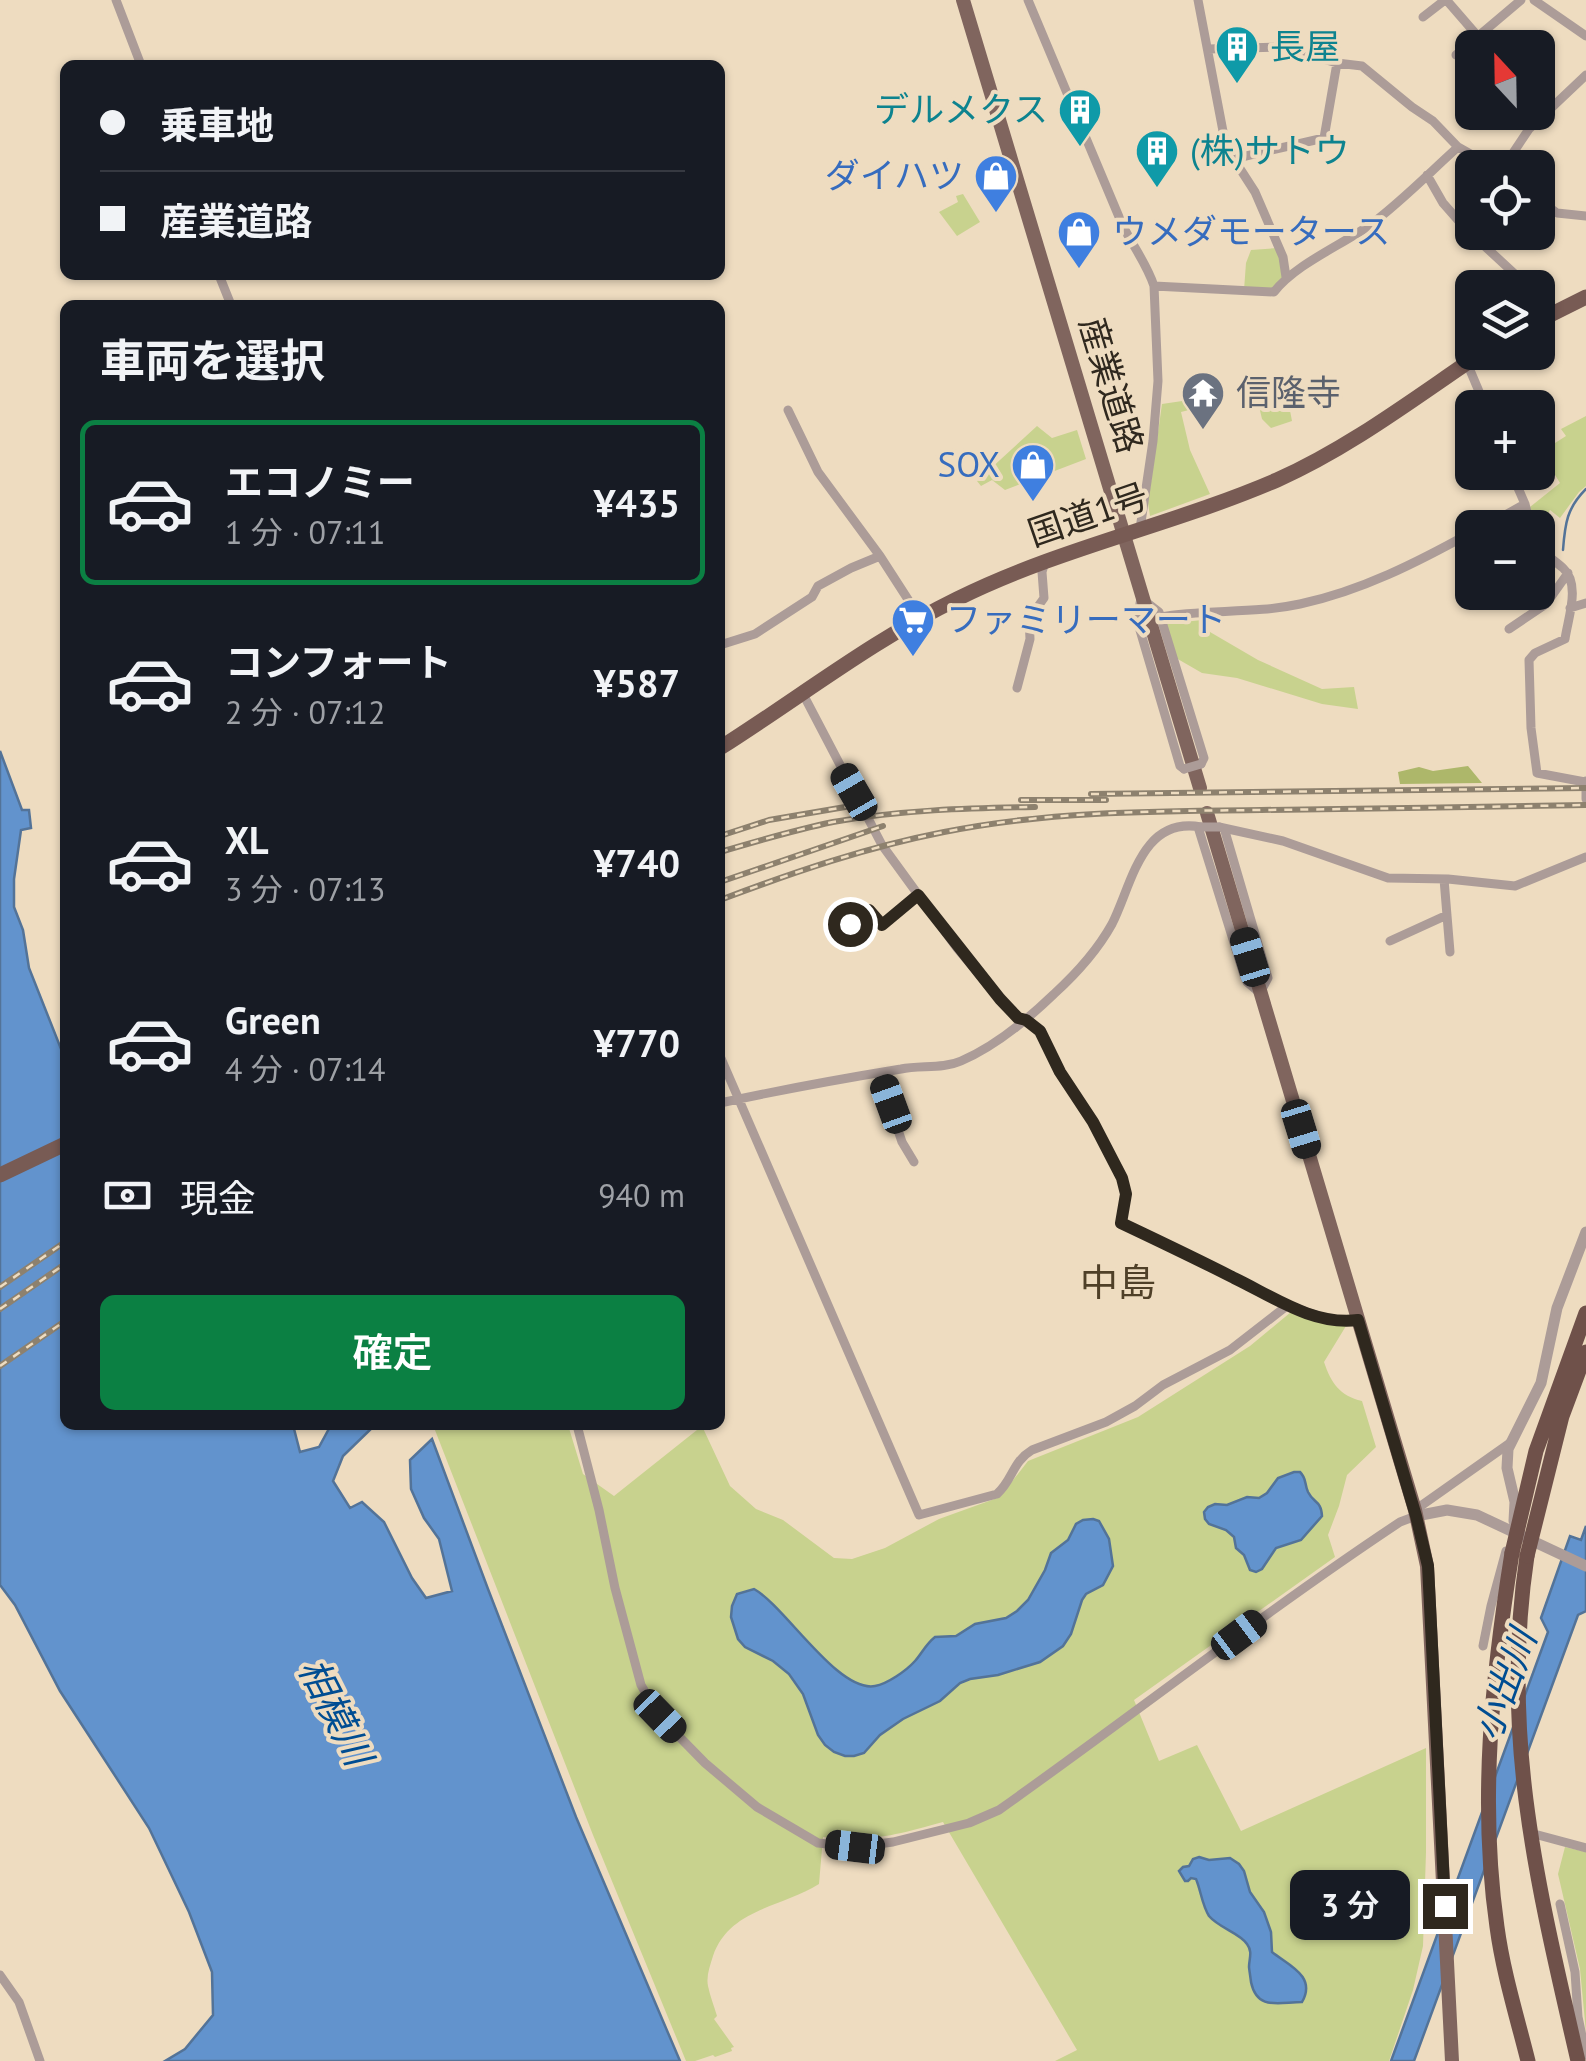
<!DOCTYPE html>
<html lang="ja">
<meta charset="utf-8">
<style>
body{margin:0;font-family:"PT Sans","Noto Sans JP",sans-serif;background:#20242c;color:#f1f3f6;height:100vh;display:flex;flex-direction:column;font-size:38px;white-space:nowrap}
*{box-sizing:border-box;margin:0}
p{font-size:32px;color:#9ea1a6}
.icon{flex:none;width:55px;height:55px;fill:none;stroke:currentColor;stroke-width:2;stroke-linecap:round;stroke-linejoin:round}
.map{position:relative;flex:1;overflow:hidden}
.details{position:absolute;left:60px;top:300px;width:665px;height:1130px;display:flex;flex-direction:column;background:#171b24;border-radius:15px;box-shadow:0 2px 8px #0004}
.details>*{flex:none}
.guide{position:absolute;left:60px;top:60px;width:665px;height:220px;border-radius:15px;box-shadow:0 2px 8px #0004;display:grid;align-content:center;height:220px;padding:0 40px;background:#171b24}
.needle{width:65px;rotate:338deg}
.controls{position:absolute;left:1455px;top:30px;display:grid;gap:20px}
.controls a{display:grid;place-items:center;width:100px;height:100px;border-radius:15px;background:#171b24;box-shadow:0 2px 8px #0004;font-size:50px}
.end{position:absolute;width:45px;height:45px;margin:-22px;border:12px solid #2f281e;background:#fff;box-shadow:0 0 0 5px #fff}
.from{border-radius:50%}
.bubble{position:absolute;height:70px;border-radius:15px;background:#171b24;box-shadow:0 2px 8px #0004;font-size:32px;font-weight:600;line-height:70px;text-align:center}
.car{position:absolute;width:30px;height:60px;margin:-30px -15px;border-radius:12px;box-shadow:0 0 8px 2px #0007;background:linear-gradient(#222 24%,#8ab4d8 0 40%,#222 0 76%,#8ab4d8 0 86%,#222 0)}
.guide b{display:flex;align-items:center;gap:35px;height:95px;font-size:38px}
.guide b+b{border-top:2px solid #363941}
.guide i{width:25px;height:25px;background:#f1f3f6}
ul{padding:0;list-style:none}
li{display:flex;align-items:center;gap:30px;height:165px;margin:0 20px 15px;padding:0 20px;border:5px solid transparent;border-radius:15px}
li div{flex:1}
li b{display:block;font-size:38px}
li em{font-style:normal;font-weight:600}
li.on{border-color:#0b8043}
li>.icon{width:90px;height:90px;stroke-width:1.5}
h2{padding:0 40px;font-size:45px;line-height:120px}
.pay{display:flex;align-items:center;gap:25px;height:110px;padding:0 40px;font-size:38px}
.pay p{margin-inline-start:auto}
.action{display:flex;gap:20px;margin-top:auto;padding:20px 40px}
.action a{flex:1;height:115px;border-radius:15px;background:#0b8043;color:#fff;font-size:40px;font-weight:600;line-height:115px;text-align:center}
.map>svg:first-child{display:block}
.green{fill:#c8d28e}
.forest{fill:#adb76a}
.water{fill:#6293cd;stroke:#537398;stroke-width:2.5}
.lines{fill:none;stroke-linecap:round;stroke-linejoin:round}
.stream{stroke:#537398;stroke-width:2.5}
.minor{stroke:#ac9c98;stroke-width:9}
.tertiary{stroke:#ac9c98;stroke-width:11}
.primary{stroke:#80655e;stroke-width:14}
.trunk{stroke:#785b54;stroke-width:15}
.motorway{stroke:#6f514a;stroke-width:15}
.rail-casing{stroke:#8d816e;stroke-width:6}
.rail{stroke:#eedcc0;stroke-width:2.5;stroke-dasharray:8;stroke-linecap:butt}
.minor-bridge{stroke:#ac9c98;stroke-width:9}
.motorway-bridge{stroke:#6f514a;stroke-width:15}
.route{stroke:#2f281e;stroke-width:12}
.labels{text-anchor:middle;stroke-width:8;stroke-linejoin:round;paint-order:stroke}
.culture-label{font-size:35px;fill:#0d838f;stroke:#eedcc0;text-anchor:start}
.shop-label{font-size:35px;fill:#366cbe;stroke:#eedcc0;text-anchor:end}
.street-label{font-size:35px;fill:#2f281e;stroke:#eedcc0}
.worship-label{font-size:35px;fill:#5b616d;stroke:#eedcc0;text-anchor:start}
.neighbourhood-label{font-size:38px;fill:#4f4028;stroke:#eedcc0}
.water-label{font-size:38px;font-style:italic;fill:#004d92;stroke:#eedcc0}
</style>
<div class="map">
<svg width="1586" height="2061" viewBox="0 0 1586 2061">
<rect width="100%" height="100%" fill="#eedcc0"/>
<path class="green" d="M963 194 980 222 957 236 939 212 958 202 956 196Z
M1277 248 1286 277 1274 292 1244 290 1246 263 1251 250Z
M1280 395H1287L1292 421 1271 428 1262 419 1258 402 1281 400Z
M1189 400V410L1181 412 1190 450 1210 494 1150 516 1148 503 1162 404Z
M1586 416V486L1579 492 1560 518 1550 510 1538 532 1530 507 1560 483 1541 452 1566 436 1561 429Z
M1037 426 1052 438 1077 430 1086 459 1005 490 992 480 981 486 977 481Z
M1202 620 1210 632 1258 660 1322 689 1354 687 1358 709 1322 704 1237 678 1202 673 1176 658 1165 624Z
M1291 1312 1315 1321 1346 1326 1324 1362C1331 1383 1340 1396 1362 1401L1376 1447 1347 1475 1339 1506 1328 1535 1335 1557 1134 1700 1159 1761 1197 1745 1241 1831 1426 1748V1852L1423 1946 1413 1990 1389 2061H1055L1077 2050 943 1822C897 1835 871 1842 823 1837L819 1884C780 1908 729 1909 713 1956 710 1966 706 1976 708 1986 710 1996 714 2006 717 2016L714 2019 734 2047 731 2048 732 2051 715 2057 713 2055 695 2061H686L593 1835 433 1425H568L583 1474 614 1496 702 1426 730 1486 756 1509 783 1520 834 1558 852 1559 885 1548 939 1519 1000 1497 1028 1461 1138 1417 1250 1346Z
M1565 1847 1586 1852V2032L1580 1969 1558 1874Z"/>
<path class="forest" d="M1468 766 1482 783 1400 784 1398 772 1419 767 1433 771Z"/>
<path class="water" d="M0 751 22 810H29L31 828 21 830 14 879V907L23 930 29 968 65 1059V1425H293L300 1452 319 1447 331 1425H375L343 1456 333 1481 350 1508 362 1502 384 1522 412 1578 426 1598 452 1591 439 1539 424 1518 411 1489 410 1460 432 1439 488 1589 576 1817 680 2061H165L185 2049 213 2015 212 1972 189 1912 149 1828 60 1691 15 1605 0 1585Z
M1294 1472H1300C1307 1479 1304 1483 1308 1492 1314 1504 1321 1500 1322 1516L1301 1540 1276 1548 1262 1569 1256 1572 1250 1570 1244 1555 1236 1548 1234 1537 1226 1530 1209 1524 1205 1519 1204 1512 1208 1507 1215 1504 1227 1505 1247 1497 1259 1498 1267 1493 1278 1478Z
M1093 1519 1099 1521 1109 1539 1113 1566 1103 1585 1086 1594 1082 1600 1071 1634 1063 1646 1040 1662 998 1675 970 1679 960 1683 940 1701 903 1719 880 1735 864 1753 854 1756H845L834 1752 825 1745 818 1735 803 1694 789 1674 773 1661 745 1647 738 1639 731 1617 732 1606 737 1594 754 1589C785 1606 838 1693 875 1686 887 1684 906 1671 915 1661 922 1653 926 1644 935 1637L956 1636 975 1624 1006 1618 1017 1611 1028 1600 1045 1570 1051 1553 1068 1540 1076 1524 1083 1520Z
M1586 1526V1611L1578 1615 1414 2061H1391L1548 1632 1541 1618 1570 1536 1581 1540Z
M1199 1857 1209 1860 1230 1858 1239 1864 1244 1871 1250 1892 1264 1912 1271 1932 1272 1952C1288 1965 1317 1976 1302 2002 1279 2002 1257 2011 1251 1982 1251 1981 1249 1968 1249 1967 1249 1959 1253 1952 1247 1944 1240 1933 1219 1928 1209 1916 1202 1905 1201 1891 1196 1879L1191 1878 1188 1881H1185L1179 1871 1183 1867 1189 1866 1193 1859Z"/>
<g class="lines">
<path class="stream" d="M1563 550C1565 523 1567 508 1586 489"/>
<path class="minor" d="M116 0 141 65
M1028 0 1122 224C1132 245 1147 264 1154 286L1158 381 1153 441 1140 529
M1198 0 1226 147 1255 192 1283 257 1286 277
M1534 0 1586 36
M1449 3 1488 48
M1423 17 1445 0
M1208 49 1280 47 1337 63 1362 66 1412 107 1433 121 1458 147 1495 168
M1456 55 1521 0
M1233 159 1324 138 1337 63
M1503 168 1529 129 1586 75
M1427 175 1443 203 1465 228 1530 288
M1538 199 1557 213 1586 216
M219 275 231 305
M1154 286 1274 292C1296 264 1340 246 1370 225 1401 202 1429 173 1458 147
M1538 299 1547 315
M1467 363 1486 408
M788 410 818 472 880 556 920 618
M1511 472 1525 504 1531 528
M1482 528 1525 504
M1538 546C1545 555 1554 560 1563 568 1581 584 1568 618 1565 639L1535 653 1529 660 1531 728 1537 773 1585 782
M1570 608 1586 603
M1160 617C1206 609 1254 614 1300 604 1361 591 1418 562 1472 532
M1509 629 1546 604 1568 573
M720 645 755 634 812 597 818 586 851 568 880 556
M1017 688 1030 639 1029 619 1044 598 1042 572 1045 562
M803 694 882 845 957 948 1000 999 1018 1018 1026 1021 1040 1031 1060 1072 1093 1122 1122 1178 1125 1194 1121 1223 1288 1305
M1184 769 1180 766 1137 620 1141 598 1159 612 1204 758 1201 764
M1586 781V799
M1198 827 1244 975 1247 982 1260 993 1268 978 1224 828
M1219 827 1283 841 1388 878 1448 879 1515 886 1586 857
M1444 879 1450 952
M832 937 869 910 882 925 918 895
M1390 941 1447 915
M720 1056 919 1515 997 1494C1013 1480 1012 1462 1032 1450L1106 1422 1135 1406 1163 1385 1230 1350 1288 1305C1311 1314 1333 1323 1358 1320
M879 1073 902 1142 914 1162
M720 1103C780 1090 840 1079 901 1069 920 1065 943 1069 961 1061 996 1046 1027 1020 1054 994 1077 973 1097 951 1112 924 1132 885 1141 816 1201 827
M577 1425 599 1510 615 1588 641 1685 659 1716 705 1763 757 1807 818 1843 855 1847 893 1842 969 1823 999 1810C1133 1715 1263 1613 1400 1522L1416 1516
M1415 1510 1510 1443
M1483 1646 1491 1606 1506 1551
M1538 1835 1586 1848
M1560 1904 1575 1972 1578 2017 1586 2055
M0 1975 19 2002 40 2061"/>
<path class="tertiary" d="M1416 1516 1447 1510 1477 1515 1586 1566
M1514 1521 1515 1502 1507 1468 1508 1449 1541 1383 1557 1308 1586 1232"/>
<path class="primary" d="M963 0 1200 788
M1207 813 1415 1510 1427 1566 1452 2061"/>
<path class="trunk" d="M1538 321 1586 297
M720 748C799 698 873 640 957 599 1059 548 1173 525 1277 480 1351 447 1416 397 1483 352
M0 1175 65 1144"/>
<path class="motorway" d="M1512 1553C1492 1677 1479 1802 1497 1927 1503 1972 1517 2017 1528 2061
M1527 1556C1500 1736 1538 1887 1578 2061"/>
<g class="rail-casing">
<path id="rail" d="M1091 794 1586 788
M1021 800H1106
M720 836 769 820 851 806
M720 852C757 841 795 830 833 822 900 810 968 808 1035 807
M720 882 883 826
M720 900C794 872 867 847 944 832 1048 811 1155 811 1261 810 1369 809 1478 807 1586 805
M0 1287 65 1242
M0 1309 65 1264
M0 1366 65 1321"/>
</g>
<use href="#rail" class="rail"/>
<path class="minor-bridge" d="M1184 769 1201 764
M1201 827H1219"/>
<path class="motorway-bridge" d="M1512 1553 1536 1451 1586 1313
M1527 1556 1562 1416 1586 1352"/>
</g>
<g class="lines">
<path class="route" d="M850 924 869 910 882 925 918 895 1000 999 1018 1018 1026 1020 1040 1031 1060 1072 1093 1122 1122 1178 1126 1194 1121 1223C1159 1241 1197 1259 1234 1278 1272 1296 1313 1326 1358 1320L1416 1516 1428 1566 1445 1906"/>
</g>
<defs>
<g id="building-pin" transform="scale(2.25)"><path d="M0 17L-7.5 6A9.5 9.5 0 1 1 7.5 6Z" fill="#0f9aa8" stroke="#eedcc0"/><path d="M-4-6H4V6H1V3H-1V6H-4ZM-2.5-4.3h1.7v1.8h-1.7ZM.8-4.3h1.7v1.8H.8ZM-2.5-1h1.7V.8h-1.7ZM.8-1h1.7V.8H.8Z" fill="#fff"/></g>
<g id="shop-pin" transform="scale(2.25)"><path d="M0 17L-7.5 6A9.5 9.5 0 1 1 7.5 6Z" fill="#3f7fe0" stroke="#eedcc0"/><path d="M-5-2.5h2.3a2.7 3.5 0 0 1 5.4 0H5L5.5 6h-11ZM-1.5-2.5h3a1.5 2.3 0 0 0-3 0Z" fill="#fff"/></g>
<g id="temple-pin" transform="scale(2.25)"><path d="M0 17L-7.5 6A9.5 9.5 0 1 1 7.5 6Z" fill="#6b7280" stroke="#eedcc0"/><path d="M0-6L5-2H3V0L6.5 2.5H4V6H1.5V3h-3V6H-4V2.5H-6.5L-3 0V-2H-5Z" fill="#fff"/></g>
<g id="supermarket-pin" transform="scale(2.25)"><path d="M0 17L-7.5 6A9.5 9.5 0 1 1 7.5 6Z" fill="#3f7fe0" stroke="#eedcc0"/><path d="M-6-5.5h2.5l.6 2H6L4.5 2H-2.5L-4.4-4H-6ZM-1.5 3.2a1.3 1.3 0 1 0 .1 0ZM3 3.2a1.3 1.3 0 1 0 .1 0Z" fill="#fff"/></g>
</defs>
<g fill-rule="evenodd">
<use href="#building-pin" x="1237" y="47"/>
<use href="#building-pin" x="1080" y="110"/>
<use href="#building-pin" x="1157" y="151"/>
<use href="#shop-pin" x="996" y="176"/>
<use href="#shop-pin" x="1079" y="232"/>
<use href="#temple-pin" x="1203" y="393"/>
<use href="#shop-pin" x="1033" y="465"/>
<use href="#supermarket-pin" x="913" y="620"/>
</g>
<g class="labels">
<g class="culture-label">
<text x="1270" y="59">長屋</text>
<text x="1048" y="122" text-anchor="end">デルメクス</text>
<text x="1190" y="163">(株)サトウ</text>
</g>
<g class="shop-label">
<text x="964" y="188">ダイハツ</text>
<text x="1112" y="244" text-anchor="start">ウメダモータース</text>
<text x="1000" y="477">SOX</text>
<text x="946" y="632" text-anchor="start">ファミリーマート</text>
</g>
<g class="street-label">
<text transform="translate(1111 385) rotate(73)" y="12">産業道路</text>
<text transform="translate(1088 515) rotate(-19)" y="12">国道1号</text>
</g>
<g class="worship-label">
<text x="1236" y="405">信隆寺</text>
</g>
<g class="neighbourhood-label">
<text x="1118" y="1296">中島</text>
</g>
<g class="water-label">
<text transform="translate(1505 1685) rotate(-70)" y="13">小出川</text>
<text transform="translate(335 1712) rotate(63)" y="13">相模川</text>
</g>
</g>
</svg>
<div class="controls">
<a><svg class="needle" viewBox="-14 -14 28 28"><path d="M0-13l5 13h-10z" fill="#e53935"/><path d="M0 13l5-13h-10z" fill="#9ea1a6"/></svg></a>
<a><svg class="icon" aria-label="locate" viewBox="0 0 24 24"><circle cx="12" cy="12" r="6"/><path d="M12 2v4M12 18v4M2 12h4M18 12h4"/></svg></a>
<a><svg class="icon" aria-label="layers" viewBox="0 0 24 24"><path d="M12 4l9 5-9 5-9-5zM3 14l9 5 9-5"/></svg></a>
<a>+</a>
<a>−</a>
</div>
<i class="end from" style="left:850px;top:924px"></i>
<i class="end" style="left:1445px;top:1906px"></i>
<div class="bubble" style="left:1290px;top:1870px;width:120px">3 分</div>
<i class="car" style="left:854px;top:792px;rotate:330deg"></i>
<i class="car" style="left:1250px;top:957px;rotate:343deg"></i>
<i class="car" style="left:891px;top:1104px;rotate:340deg"></i>
<i class="car" style="left:1301px;top:1129px;rotate:163deg"></i>
<i class="car" style="left:1239px;top:1635px;rotate:53deg"></i>
<i class="car" style="left:660px;top:1716px;rotate:136deg"></i>
<i class="car" style="left:855px;top:1847px;rotate:277deg"></i>
<div class="guide">
<b><i class="from"></i>乗車地</b>
<b><i></i>産業道路</b>
</div>
<section class="details">
<h2>車両を選択</h2>
<ul>
<li class="on"><svg class="icon" aria-label="car" viewBox="0 0 24 24"><path d="M5 17H2v-5l4-1 3-4h7l3 4 3 1v5h-3M9 17h6M6 11h13"/><circle cx="7" cy="17" r="2"/><circle cx="17" cy="17" r="2"/></svg><div><b>エコノミー</b><p>1 分 · 07:11</p></div><em>¥435</em></li>
<li><svg class="icon" aria-label="car" viewBox="0 0 24 24"><path d="M5 17H2v-5l4-1 3-4h7l3 4 3 1v5h-3M9 17h6M6 11h13"/><circle cx="7" cy="17" r="2"/><circle cx="17" cy="17" r="2"/></svg><div><b>コンフォート</b><p>2 分 · 07:12</p></div><em>¥587</em></li>
<li><svg class="icon" aria-label="car" viewBox="0 0 24 24"><path d="M5 17H2v-5l4-1 3-4h7l3 4 3 1v5h-3M9 17h6M6 11h13"/><circle cx="7" cy="17" r="2"/><circle cx="17" cy="17" r="2"/></svg><div><b>XL</b><p>3 分 · 07:13</p></div><em>¥740</em></li>
<li><svg class="icon" aria-label="car" viewBox="0 0 24 24"><path d="M5 17H2v-5l4-1 3-4h7l3 4 3 1v5h-3M9 17h6M6 11h13"/><circle cx="7" cy="17" r="2"/><circle cx="17" cy="17" r="2"/></svg><div><b>Green</b><p>4 分 · 07:14</p></div><em>¥770</em></li>
</ul>
<div class="pay"><svg class="icon" aria-label="cash" viewBox="0 0 24 24"><path d="M3 7h18v10H3z"/><circle cx="12" cy="12" r="2"/></svg>現金<p>940 m</p></div>
<div class="action"><a>確定</a></div>
</section>
</div>
